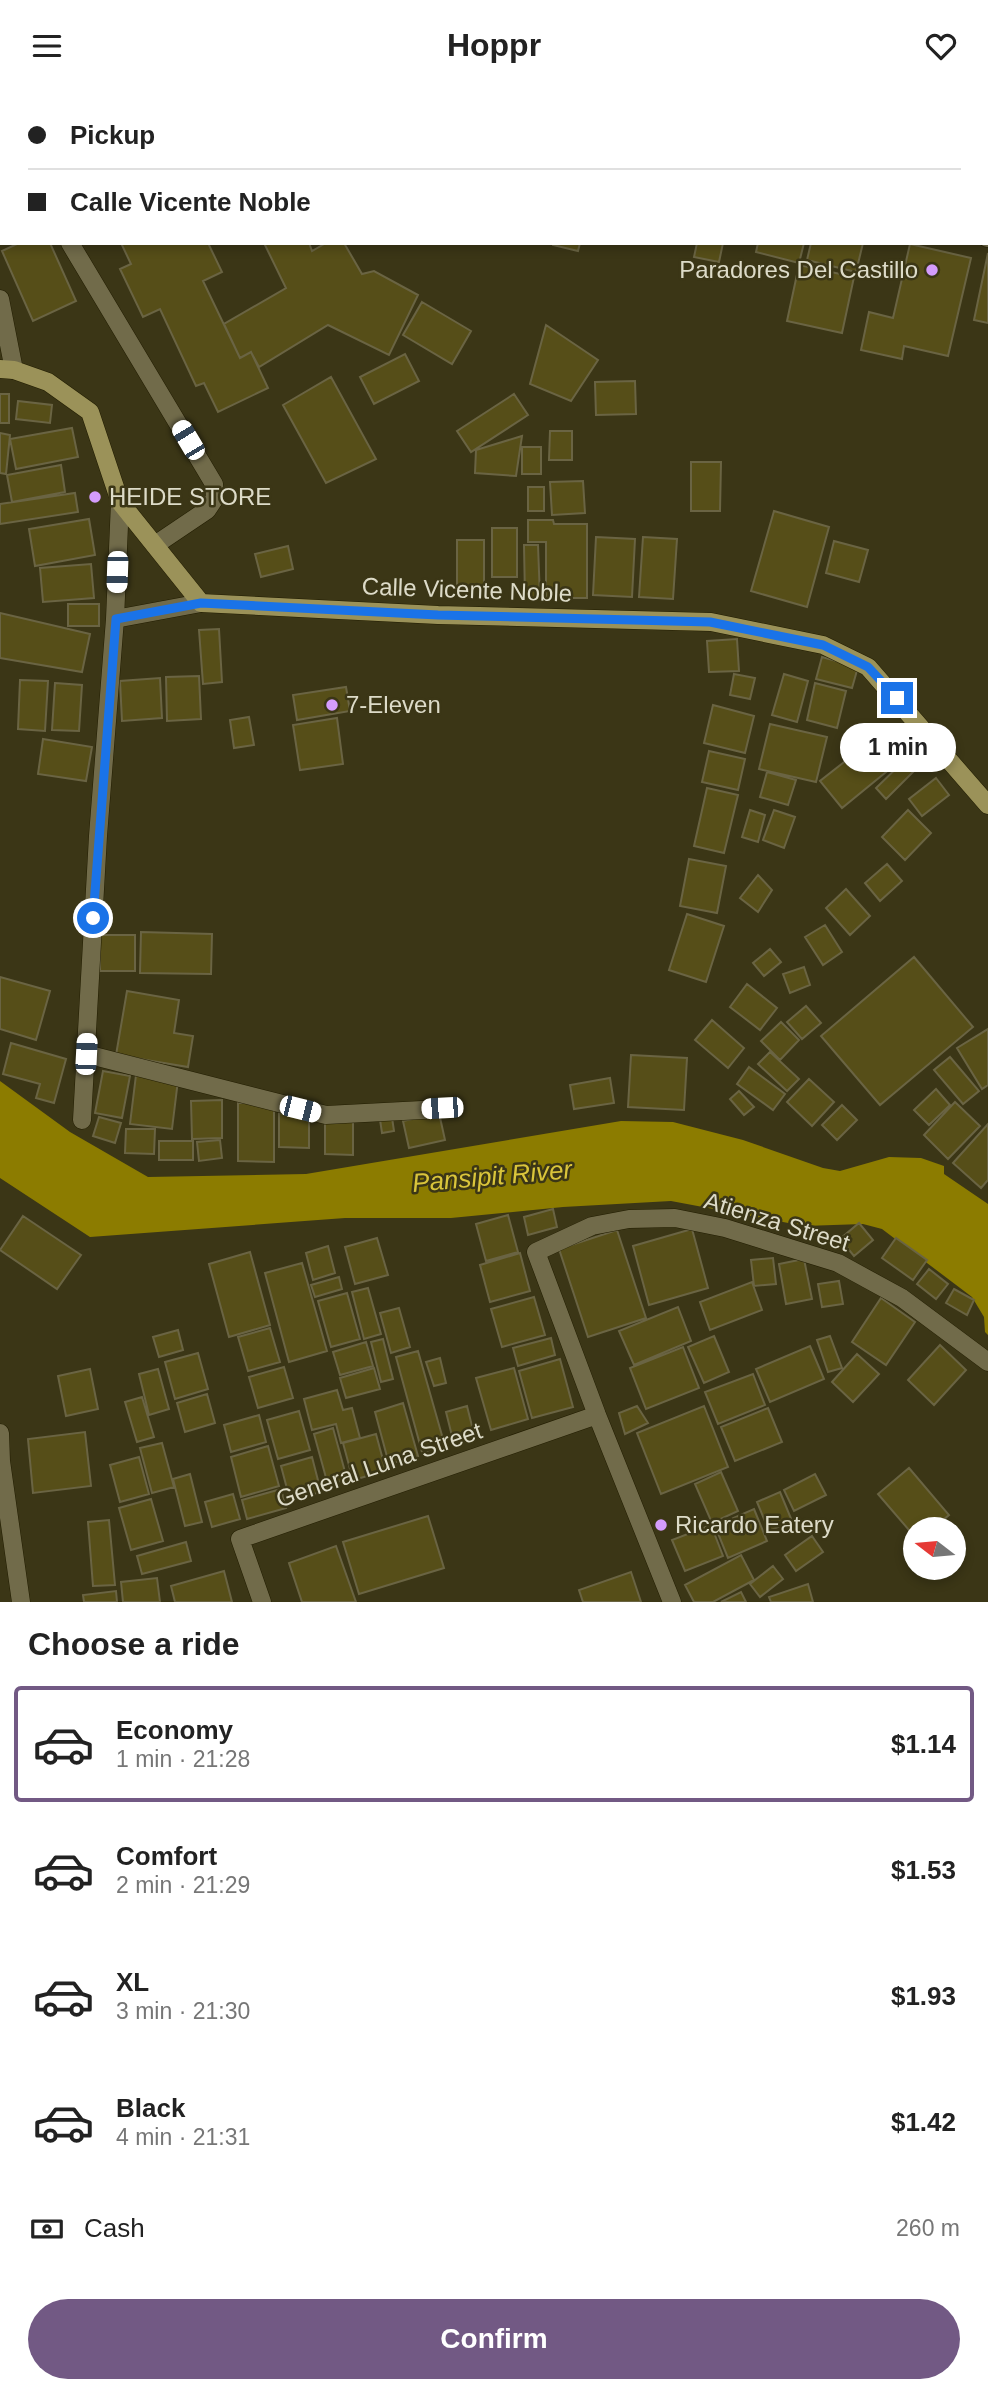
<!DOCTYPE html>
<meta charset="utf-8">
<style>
body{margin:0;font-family:Helvetica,sans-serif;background:#f2f2f2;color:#222;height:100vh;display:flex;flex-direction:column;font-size:26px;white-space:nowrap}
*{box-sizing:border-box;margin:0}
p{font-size:23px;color:#767676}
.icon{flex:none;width:38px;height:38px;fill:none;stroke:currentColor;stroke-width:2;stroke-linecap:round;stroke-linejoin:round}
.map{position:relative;height:1511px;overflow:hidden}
.sheet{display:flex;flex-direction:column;background:#fff;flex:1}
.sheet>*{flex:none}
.guide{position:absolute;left:0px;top:0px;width:989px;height:154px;box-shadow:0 4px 10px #0003;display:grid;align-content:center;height:154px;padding:0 28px;background:#fff}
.needle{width:46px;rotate:286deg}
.buttons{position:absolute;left:903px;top:1426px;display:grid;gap:14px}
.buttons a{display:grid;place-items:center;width:63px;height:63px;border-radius:50%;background:#fff;box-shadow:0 4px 10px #0003;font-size:35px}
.end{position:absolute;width:32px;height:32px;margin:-16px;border:9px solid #1a73e8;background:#fff;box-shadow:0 0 0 4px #fff}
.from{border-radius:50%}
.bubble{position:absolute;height:49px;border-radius:24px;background:#fff;box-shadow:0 4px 10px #0003;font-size:23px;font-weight:800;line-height:49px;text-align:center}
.car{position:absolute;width:21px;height:42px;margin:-21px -10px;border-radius:9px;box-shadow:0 0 5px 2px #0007;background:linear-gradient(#fff 24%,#345 0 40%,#fff 0 76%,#345 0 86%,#fff 0)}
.guide b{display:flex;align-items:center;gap:24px;height:66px;font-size:26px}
.guide b+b{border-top:2px solid #e0e0e0}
.guide i{width:18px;height:18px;background:#222}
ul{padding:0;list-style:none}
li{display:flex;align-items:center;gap:21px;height:116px;margin:0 14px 10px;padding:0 14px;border:4px solid transparent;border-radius:7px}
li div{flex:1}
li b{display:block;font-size:26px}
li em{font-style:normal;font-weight:800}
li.selected{border-color:#725984}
li>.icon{width:63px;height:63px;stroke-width:1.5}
h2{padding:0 28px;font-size:32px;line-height:84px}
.pay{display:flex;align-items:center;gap:18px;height:77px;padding:0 28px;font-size:26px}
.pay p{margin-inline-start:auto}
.action{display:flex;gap:14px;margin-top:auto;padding:14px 28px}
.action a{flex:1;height:80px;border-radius:42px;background:#725984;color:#fff;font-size:28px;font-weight:800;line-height:80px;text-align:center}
header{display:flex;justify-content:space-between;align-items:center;height:91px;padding:0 28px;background:#fff;font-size:32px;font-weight:800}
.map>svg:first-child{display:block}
.water{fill:#8c7c00}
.building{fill:#564e18;stroke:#6a6443;stroke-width:2}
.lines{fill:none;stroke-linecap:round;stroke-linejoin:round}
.minor-casing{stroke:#221d00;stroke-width:19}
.major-casing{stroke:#221d00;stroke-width:19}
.minor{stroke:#716b4a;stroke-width:18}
.major{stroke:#9b9259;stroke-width:18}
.route{stroke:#1a73e8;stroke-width:9}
.poi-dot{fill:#d49cfc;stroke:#3b3616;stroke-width:2.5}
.labels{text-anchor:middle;stroke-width:5;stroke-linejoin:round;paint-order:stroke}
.poi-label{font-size:24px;fill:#dddbc8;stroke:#3b3616;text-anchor:start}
.street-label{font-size:24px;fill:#dddbc8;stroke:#3b3616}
.water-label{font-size:26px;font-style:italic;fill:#dac53b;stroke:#3b3616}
</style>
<header><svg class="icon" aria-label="menu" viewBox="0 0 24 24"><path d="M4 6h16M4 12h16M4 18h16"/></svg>Hoppr<svg class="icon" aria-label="heart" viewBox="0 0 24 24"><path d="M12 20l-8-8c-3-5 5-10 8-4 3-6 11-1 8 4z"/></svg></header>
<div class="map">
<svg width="988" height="1511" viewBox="0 0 988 1511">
<rect width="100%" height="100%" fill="#3b3616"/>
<path class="water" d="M0 990 70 1041 148 1086 306 1083 621 1030 673 1031 743 1049 823 1077 840 1080 889 1066 921 1067 944 1075V1083L988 1113V1244L985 1241 984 1226 972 1206 882 1138 863 1133 804 1135 671 1110 563 1116 451 1127H345L90 1146 0 1087Z"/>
<path class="building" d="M19 152H50L76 210 33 230 2 160Z
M121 152H208L222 181 203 190 240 267 251 261 268 297 218 321 204 292 196 295 160 218 143 226 120 178 131 173Z
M264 152H309L312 160 326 152H344L362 183 374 180 418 204 389 264 328 234 259 276 251 261 240 267 224 233 286 197Z
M553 152H580L578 160 553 154Z
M697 152H723L719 171 694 166Z
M758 152H804L799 172 756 161Z
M811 152H863L856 181 807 169Z
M910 153 971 167 948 265 904 255 902 268 861 259 869 221 893 227Z
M988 162V232L974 229Z
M799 174 854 186 842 242 787 230Z
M422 211 471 240 452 273 403 244Z
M546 234 598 269 571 310 530 293Z
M405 263 419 290 374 313 360 286Z
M331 286 376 368 326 392 283 314Z
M635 290 636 323 596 324 595 291Z
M0 303H9V332H0Z
M514 303 528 324 471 361 457 340Z
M18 310 52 314 50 332 16 328Z
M72 337 78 366 16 378 10 348Z
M550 340H572V369H549Z
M0 342 10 344 6 383 0 382Z
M522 345 516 385 475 382 476 359Z
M522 356H541V383H522Z
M691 371H721L720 420H691Z
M61 374 65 401 12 411 7 384Z
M583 390 585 422 552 424 550 391Z
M528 396H544V420H528Z
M75 402 78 421 0 433V413Z
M774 420 829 436 807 516 751 500Z
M89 428 95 464 35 475 29 438Z
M528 429H553L554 433H587V507H546V451H528Z
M492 437H517V486H492Z
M596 446 635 448 632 506 593 504Z
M643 446 677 448 673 508 639 506Z
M457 449H484V495H457Z
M834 450 868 459 859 491 826 482Z
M524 454H538L540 507H525Z
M288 455 293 478 261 486 255 463Z
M91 473 94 507 43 511 40 477Z
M68 513H99V535H68Z
M0 522 90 543 82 581 0 567Z
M219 538 222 591 203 593 199 539Z
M737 548 739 580 709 581 707 550Z
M822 566 858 576 852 597 816 588Z
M734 583 755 587 750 608 730 604Z
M784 583 808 590 797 631 772 624Z
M199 585 201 628 167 630 166 586Z
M160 587 162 627 122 630 120 590Z
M20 589 48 590 45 640 18 638Z
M55 592 82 594 79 640 52 639Z
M815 592 846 600 837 637 807 629Z
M346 596 350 620 297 629 293 604Z
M713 614 754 625 745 662 704 652Z
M249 626 254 654 234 657 230 629Z
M337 627 343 673 300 679 293 634Z
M770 633 827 646 816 691 759 678Z
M881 642 902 668 842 717 820 690Z
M43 648 92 656 86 690 38 683Z
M709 660 745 668 738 699 702 691Z
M907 667 917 677 886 708 876 697Z
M767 681 796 689 788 714 760 706Z
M936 687 949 704 922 725 909 708Z
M707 697 738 704 724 762 694 755Z
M750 719 765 724 758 751 742 746Z
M774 719 795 726 784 757 763 749Z
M908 719 931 742 905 769 882 746Z
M689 768 726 775 717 822 680 815Z
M887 773 902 790 880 810 865 792Z
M758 784 772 799 758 821 740 807Z
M846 798 870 825 850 844 826 817Z
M687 823 724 835 706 891 669 879Z
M825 834 842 861 823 874 805 846Z
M141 841 212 843 211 883 140 882Z
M100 844H135V880H100Z
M770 858 781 871 764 885 753 872Z
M914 866 973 936 880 1014 821 945Z
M804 876 810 894 790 902 783 883Z
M0 886 50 900 36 949 0 938Z
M747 893 777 917 760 939 730 916Z
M127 900 179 909 174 942 193 945 188 976 116 964Z
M806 915 821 932 802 948 787 931Z
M712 929 744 957 728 977 695 949Z
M781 931 799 949 780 969 761 950Z
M988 938V994L982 998 957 957Z
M11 952 66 968 54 1012 36 1007 40 993 3 983Z
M770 961 799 988 787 1000 758 973Z
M631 964 687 967 684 1019 628 1016Z
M950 966 979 1000 963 1013 934 979Z
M749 976 785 1003 773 1019 737 993Z
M103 980 130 985 122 1027 95 1022Z
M136 984 178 989 172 1038 130 1033Z
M610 987 614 1012 574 1018 570 994Z
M809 988 834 1011 812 1035 787 1011Z
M936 998 950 1014 929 1034 914 1019Z
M739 1000 754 1016 744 1024 730 1008Z
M222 1009V1047L192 1048 191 1010Z
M955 1011 980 1035 948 1068 924 1044Z
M238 1012H274V1071L238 1070Z
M842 1014 857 1029 837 1049 822 1034Z
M391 1020 394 1040 382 1042 379 1022Z
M279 1022 309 1023V1057L279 1056Z
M439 1022 445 1049 409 1057 403 1030Z
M99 1026 121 1032 115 1052 93 1045Z
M325 1026H353V1064L325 1063Z
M988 1033V1089L981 1097 953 1072Z
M126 1038H155L154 1063 125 1062Z
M220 1049 222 1067 199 1070 197 1051Z
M159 1050H193V1069H159Z
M553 1118 557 1136 528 1144 524 1126Z
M508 1124 518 1161 486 1170 476 1133Z
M23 1125 81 1164 57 1198 0 1159Z
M859 1132 873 1149 854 1165 840 1148Z
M692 1138 708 1197 649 1214 633 1155Z
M617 1139 646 1227 588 1246 559 1158Z
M377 1147 388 1184 355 1193 345 1156Z
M896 1147 927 1169 913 1189 882 1167Z
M328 1155 335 1182 313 1189 306 1162Z
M250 1161 270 1234 229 1246 209 1173Z
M520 1162 530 1200 490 1211 480 1174Z
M773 1167 776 1193 754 1195 751 1169Z
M804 1168 812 1208 786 1213 779 1173Z
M302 1172 327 1260 289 1271 265 1182Z
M929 1178 948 1193 936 1208 917 1193Z
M339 1186 342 1198 315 1206 311 1194Z
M839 1190 843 1213 822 1216 818 1193Z
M752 1191 762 1219 710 1239 700 1211Z
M368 1197 381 1243 364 1248 352 1201Z
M954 1198 974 1209 967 1224 946 1212Z
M347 1202 360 1248 331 1256 318 1210Z
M534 1206 545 1244 502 1256 491 1218Z
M881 1207 915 1231 886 1274 852 1251Z
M678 1216 691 1250 634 1274 619 1240Z
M399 1217 410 1256 391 1262 380 1222Z
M270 1237 280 1271 248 1280 238 1246Z
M178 1239 183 1259 159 1266 153 1246Z
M714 1245 729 1281 704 1292 688 1256Z
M830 1245 842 1277 828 1281 817 1249Z
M551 1247 555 1264 518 1275 513 1257Z
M383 1248 393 1288 381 1291 371 1251Z
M366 1251 373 1275 340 1284 333 1261Z
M940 1254 966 1279 934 1314 908 1289Z
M810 1255 824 1288 770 1311 756 1278Z
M683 1256 699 1297 646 1318 630 1277Z
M418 1260 445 1355 422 1361 396 1266Z
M198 1262 208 1298 175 1308 165 1271Z
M857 1263 879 1283 853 1311 832 1291Z
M440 1267 446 1292 434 1295 426 1271Z
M560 1268 573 1316 532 1327 519 1280Z
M284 1276 293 1307 258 1317 249 1286Z
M374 1277 380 1298 346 1307 340 1287Z
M514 1277 528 1328 491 1339 476 1287Z
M90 1278 98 1318 66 1325 58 1285Z
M158 1278 169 1318 149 1324 139 1283Z
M753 1283 765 1314 718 1333 705 1301Z
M337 1299 343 1319 352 1317 360 1347 341 1352 336 1333 312 1339 304 1308Z
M207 1303 215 1332 185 1341 177 1312Z
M142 1306 154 1346 137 1351 125 1311Z
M403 1312 418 1365 389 1373 375 1321Z
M467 1315 475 1347 454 1353 446 1321Z
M637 1315 648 1332 625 1343 619 1322Z
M704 1315 728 1376 661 1403 637 1342Z
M768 1317 782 1351 735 1370 721 1336Z
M299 1320 310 1359 278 1368 267 1329Z
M259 1324 266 1351 231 1361 224 1334Z
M333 1337 347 1388 328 1394 314 1343Z
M85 1341 91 1395 33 1402 28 1348Z
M376 1343 386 1380 353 1389 343 1352Z
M162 1352 174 1396 152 1402 140 1357Z
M268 1355 279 1395 241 1406 231 1366Z
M139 1366 149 1403 120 1411 110 1374Z
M312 1366 321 1401 290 1409 281 1375Z
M909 1377 949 1424 932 1438H915V1446L878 1403Z
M721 1381 738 1420 712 1432 695 1393Z
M190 1383 202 1431 185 1435 173 1388Z
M815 1383 826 1404 794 1420 784 1399Z
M281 1398 286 1417 247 1428 242 1409Z
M780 1401 792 1430 769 1440 757 1411Z
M233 1403 240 1428 212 1436 205 1411Z
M151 1408 163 1450 131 1459 119 1417Z
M754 1418 767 1450 728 1467 715 1435Z
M428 1425 444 1477 359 1503 343 1451Z
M109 1429 115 1494 93 1495 88 1431Z
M711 1434 723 1465 685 1480 672 1449Z
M812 1445 823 1461 796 1480 785 1464Z
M186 1451 191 1470 142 1483 137 1465Z
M336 1455 356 1511H302L289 1472Z
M741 1464 754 1489 713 1511H694L685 1494Z
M773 1475 783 1488 760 1506 750 1493Z
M224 1480 232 1511H175L171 1495Z
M631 1481 641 1511H583L579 1499Z
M157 1487 160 1511H123L121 1491Z
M808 1493 813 1511H771L769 1506Z
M116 1500 117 1511H84L83 1504Z
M741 1501 746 1511H721Z"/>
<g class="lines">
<g class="minor-casing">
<path id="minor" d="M716 2V0
M934 2V0
M0 14 2 11
M987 147H988
M70 152 214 393 215 407 207 419 155 454
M0 208 14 279
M115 528 201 512
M86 963 326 1024 442 1018
M82 1029 98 745 115 528 120 411
M0 1342 1 1370 21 1511
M262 1511 240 1448 597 1324
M672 1511 597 1324 536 1161 592 1135 629 1128 675 1127 725 1137 838 1172 902 1207 988 1271"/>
</g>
<g class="major-casing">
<path id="major" d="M0 278 14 279 48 291 90 321 120 411 201 512 438 524 711 531 823 554 868 576 988 714"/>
</g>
<use href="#minor" class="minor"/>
<use href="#major" class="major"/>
</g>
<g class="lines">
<path class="route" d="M93 827 116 528 201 512 438 524 710 531 823 554 868 576 897 607"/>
</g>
<g class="poi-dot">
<circle cx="932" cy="179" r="7"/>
<circle cx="95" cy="406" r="7"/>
<circle cx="332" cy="614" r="7"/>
<circle cx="661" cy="1434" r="7"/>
</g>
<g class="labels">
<g class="poi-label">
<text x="918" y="187" text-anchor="end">Paradores Del Castillo</text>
<text x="109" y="414">HEIDE STORE</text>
<text x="346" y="622">7-Eleven</text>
<text x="675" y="1442">Ricardo Eatery</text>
</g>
<g class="street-label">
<text transform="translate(467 499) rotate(2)" y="8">Calle Vicente Noble</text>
<text transform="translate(777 1131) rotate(17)" y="8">Atienza Street</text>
<text transform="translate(379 1374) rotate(-19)" y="8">General Luna Street</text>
</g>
<g class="water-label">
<text transform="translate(492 1085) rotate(-5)" y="9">Pansipit River</text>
</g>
</g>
</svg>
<div class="buttons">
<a><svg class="needle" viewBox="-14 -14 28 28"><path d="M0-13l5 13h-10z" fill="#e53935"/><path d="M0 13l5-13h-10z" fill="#767676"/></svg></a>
</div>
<i class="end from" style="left:93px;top:827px"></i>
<i class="end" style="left:897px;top:607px"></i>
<div class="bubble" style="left:840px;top:632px;width:116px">1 min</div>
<i class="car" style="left:188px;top:349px;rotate:329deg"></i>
<i class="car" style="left:117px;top:481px;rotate:182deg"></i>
<i class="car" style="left:86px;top:963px;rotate:3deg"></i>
<i class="car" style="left:442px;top:1017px;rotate:267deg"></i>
<i class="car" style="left:300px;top:1018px;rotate:104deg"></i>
<div class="guide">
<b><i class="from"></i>Pickup</b>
<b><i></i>Calle Vicente Noble</b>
</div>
</div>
<section class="sheet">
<h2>Choose a ride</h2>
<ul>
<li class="selected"><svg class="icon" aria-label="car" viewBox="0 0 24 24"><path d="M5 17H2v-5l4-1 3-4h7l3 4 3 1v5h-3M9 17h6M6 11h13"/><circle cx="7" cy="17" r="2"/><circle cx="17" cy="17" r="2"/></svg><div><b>Economy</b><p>1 min · 21:28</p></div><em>$1.14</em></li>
<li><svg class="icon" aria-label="car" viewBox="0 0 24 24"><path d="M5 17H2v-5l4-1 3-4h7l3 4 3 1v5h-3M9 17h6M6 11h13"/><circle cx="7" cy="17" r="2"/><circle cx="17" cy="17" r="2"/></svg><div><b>Comfort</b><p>2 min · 21:29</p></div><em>$1.53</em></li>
<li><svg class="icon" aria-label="car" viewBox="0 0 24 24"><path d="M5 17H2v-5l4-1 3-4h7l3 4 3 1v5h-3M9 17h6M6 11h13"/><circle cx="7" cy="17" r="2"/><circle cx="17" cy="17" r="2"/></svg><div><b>XL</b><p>3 min · 21:30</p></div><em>$1.93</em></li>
<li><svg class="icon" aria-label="car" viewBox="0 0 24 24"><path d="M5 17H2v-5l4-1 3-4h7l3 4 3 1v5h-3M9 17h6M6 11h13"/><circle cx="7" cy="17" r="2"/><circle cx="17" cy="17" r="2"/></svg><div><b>Black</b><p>4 min · 21:31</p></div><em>$1.42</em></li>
</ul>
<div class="pay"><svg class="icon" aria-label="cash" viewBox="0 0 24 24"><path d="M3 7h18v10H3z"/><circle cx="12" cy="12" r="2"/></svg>Cash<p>260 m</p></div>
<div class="action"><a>Confirm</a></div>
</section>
